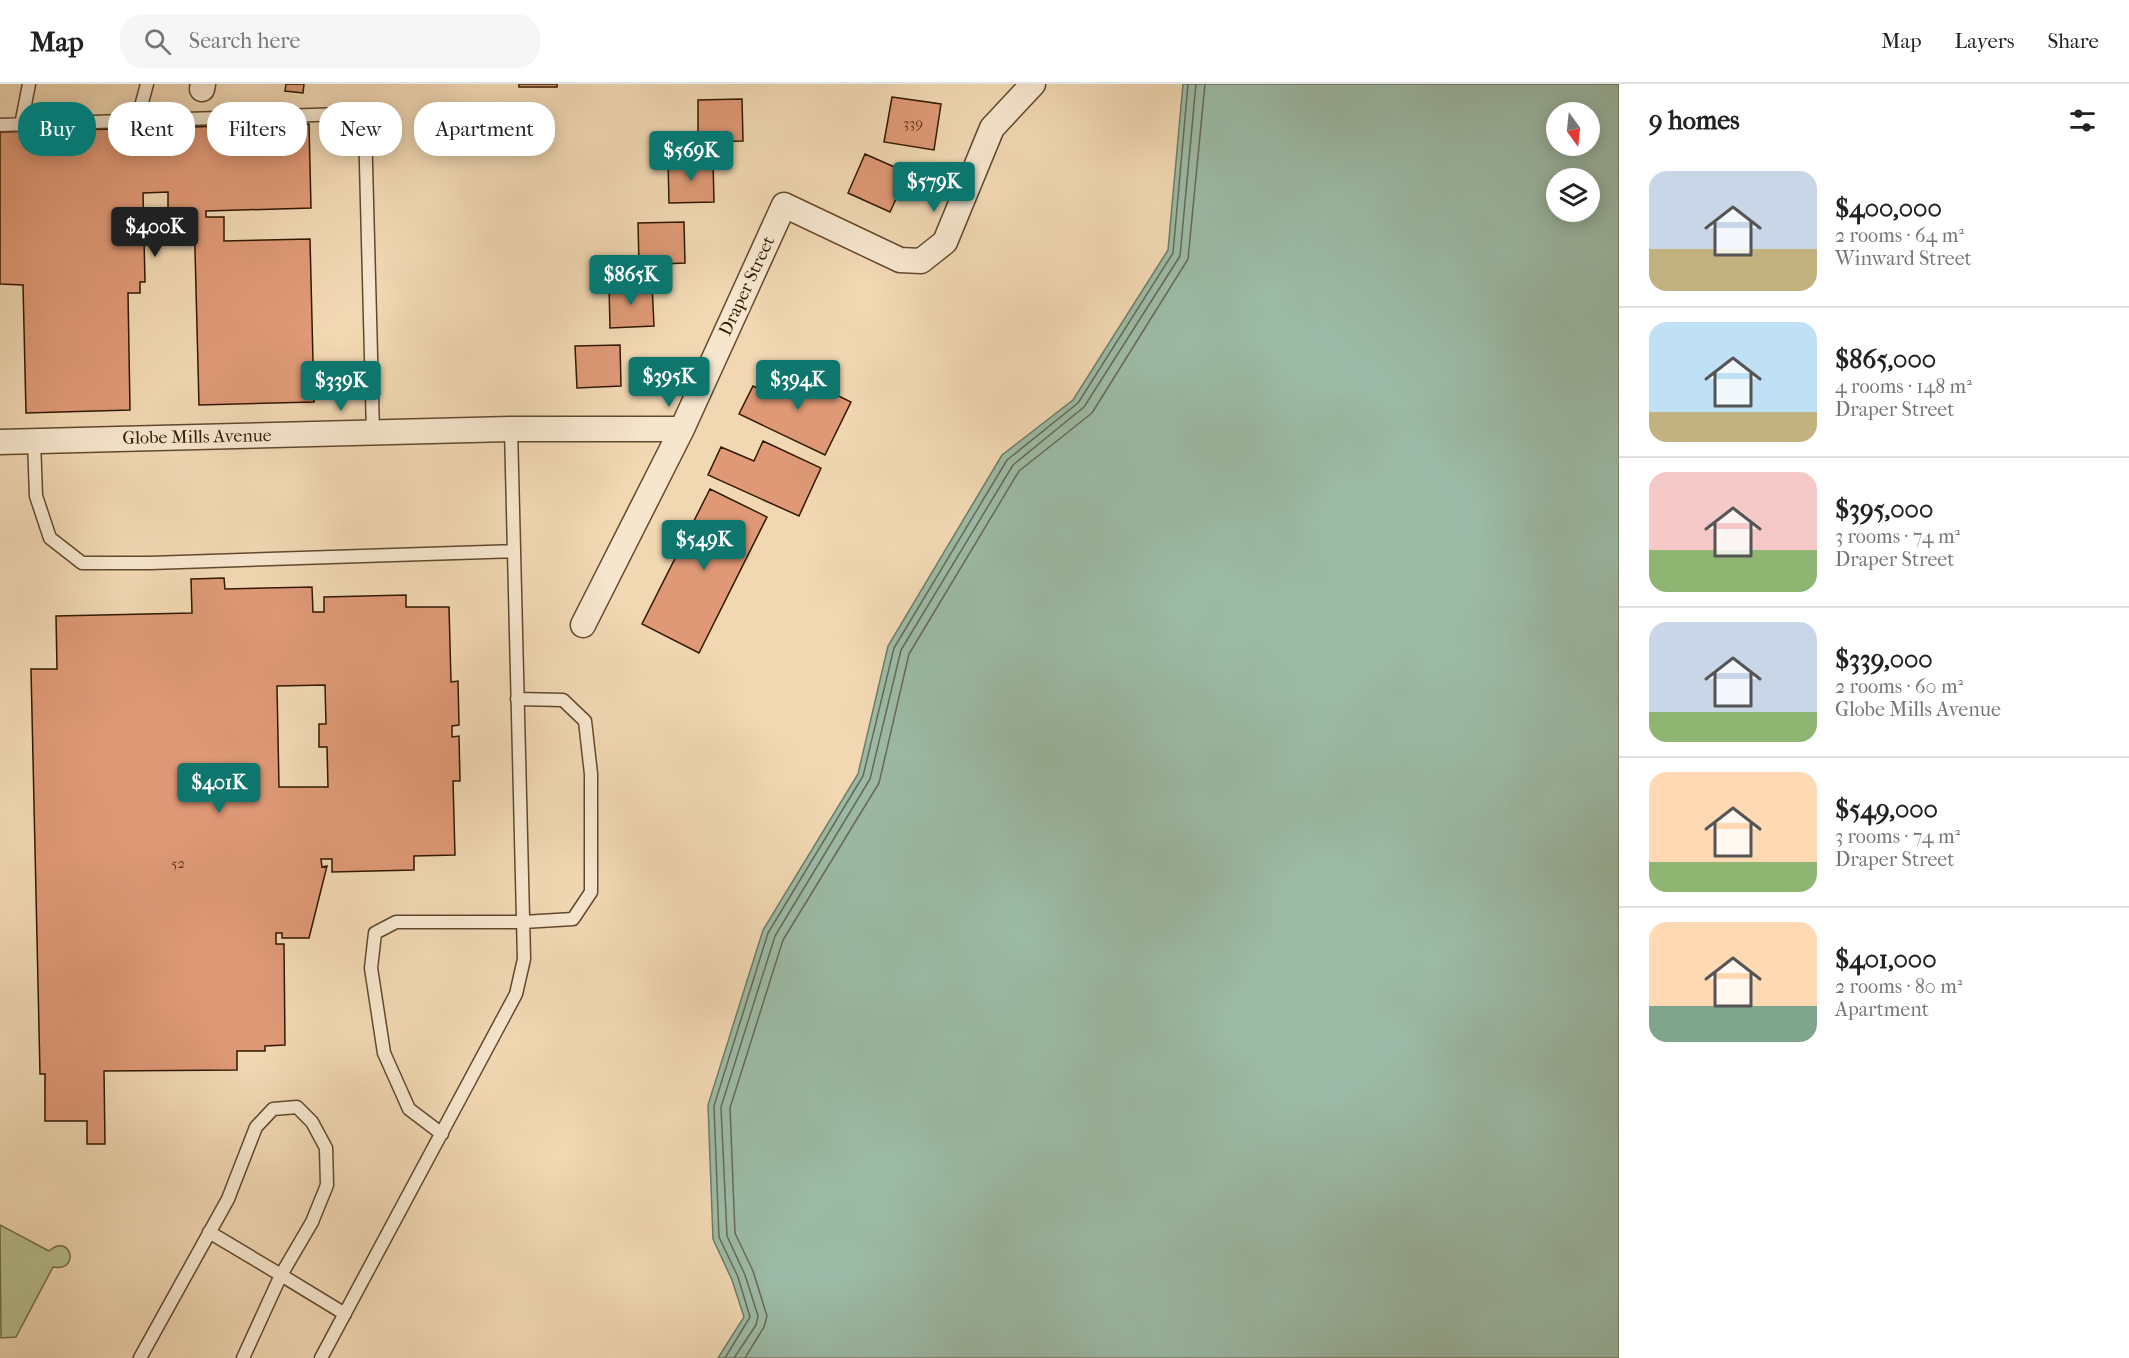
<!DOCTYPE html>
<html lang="en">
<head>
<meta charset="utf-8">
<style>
  body { margin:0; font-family:"IM FELL French Canon",serif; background:#f6f6f6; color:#222; height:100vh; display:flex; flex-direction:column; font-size:22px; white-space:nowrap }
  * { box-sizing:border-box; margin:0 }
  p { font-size:20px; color:#767676 }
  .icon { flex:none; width:33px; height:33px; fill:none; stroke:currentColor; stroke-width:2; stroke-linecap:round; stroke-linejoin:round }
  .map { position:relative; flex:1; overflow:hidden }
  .drawer { display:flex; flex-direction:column; background:#fff; width:510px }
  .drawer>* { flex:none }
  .top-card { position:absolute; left:18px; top:18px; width:570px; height:54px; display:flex; gap:12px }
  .needle { width:39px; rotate:165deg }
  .controls { position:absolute; left:1546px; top:18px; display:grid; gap:12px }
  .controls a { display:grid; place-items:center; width:54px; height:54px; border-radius:50%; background:#fff; box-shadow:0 3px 15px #0003; font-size:30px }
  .price { position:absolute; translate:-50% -51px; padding:0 14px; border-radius:6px; background:#0f766e; color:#fff; font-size:20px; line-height:39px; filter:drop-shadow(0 2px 3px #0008) }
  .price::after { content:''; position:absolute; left:50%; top:36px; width:18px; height:14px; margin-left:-9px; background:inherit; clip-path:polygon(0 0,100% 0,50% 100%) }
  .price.current { background:#222; color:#fff }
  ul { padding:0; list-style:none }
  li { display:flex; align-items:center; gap:18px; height:150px; padding:0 30px }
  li+li { border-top:2px solid #e0e0e0 }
  li span { display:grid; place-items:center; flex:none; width:168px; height:120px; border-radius:18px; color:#555 }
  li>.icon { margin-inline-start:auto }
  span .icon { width:72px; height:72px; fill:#fffc; stroke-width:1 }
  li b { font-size:26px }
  h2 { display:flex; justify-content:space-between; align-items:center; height:72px; padding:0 30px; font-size:26px }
  .pill { padding:0 21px; border-radius:24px; background:#fff; box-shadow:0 3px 15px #0003; font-size:21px; line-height:54px }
  .pill.current { background:#0f766e; color:#fff }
  header { display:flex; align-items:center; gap:36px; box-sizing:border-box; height:84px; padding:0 30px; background:#fff; border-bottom:2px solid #e0e0e0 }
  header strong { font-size:28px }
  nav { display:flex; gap:33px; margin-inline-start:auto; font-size:21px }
  .search { width:420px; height:54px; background:#f6f6f6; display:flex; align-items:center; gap:15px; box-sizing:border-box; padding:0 21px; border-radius:24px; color:#767676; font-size:22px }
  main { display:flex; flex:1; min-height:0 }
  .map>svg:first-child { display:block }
  .green { fill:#b7bf8f; stroke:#746c48; stroke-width:1.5 }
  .water { fill:#9cbba7; stroke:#717a64; stroke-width:1.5; fill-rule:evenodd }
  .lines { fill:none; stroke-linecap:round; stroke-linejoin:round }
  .shore { stroke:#666a54; stroke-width:1.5 }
  .building { fill:#df9976; stroke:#311900; stroke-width:1.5; fill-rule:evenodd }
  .service-casing { stroke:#61492d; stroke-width:15 }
  .minor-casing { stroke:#61492d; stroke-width:27 }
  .service { stroke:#f6e6ce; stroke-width:12 }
  .minor { stroke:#f6e6ce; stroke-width:24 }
  .labels { text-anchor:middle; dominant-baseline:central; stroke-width:6; stroke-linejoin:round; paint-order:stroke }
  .number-label { font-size:15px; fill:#5c391e }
  .street-label { font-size:18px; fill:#311900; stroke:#f6e6ce }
</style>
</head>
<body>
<header>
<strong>Map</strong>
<div class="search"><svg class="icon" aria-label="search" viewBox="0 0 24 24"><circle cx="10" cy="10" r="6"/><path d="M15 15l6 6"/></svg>Search here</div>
<nav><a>Map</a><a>Layers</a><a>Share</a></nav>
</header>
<main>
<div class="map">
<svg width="1619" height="1274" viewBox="0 0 1619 1274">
  <rect width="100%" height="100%" fill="#f1d8b3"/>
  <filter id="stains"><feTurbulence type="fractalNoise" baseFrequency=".00333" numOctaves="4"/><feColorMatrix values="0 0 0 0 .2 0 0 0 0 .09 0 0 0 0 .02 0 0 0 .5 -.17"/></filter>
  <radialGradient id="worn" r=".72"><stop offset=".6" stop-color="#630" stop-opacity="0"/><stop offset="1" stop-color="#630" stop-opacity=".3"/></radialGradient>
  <path class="green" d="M0 1141 49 1167C71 1148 81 1188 53 1183L16 1253 1 1254Z"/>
  <path class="water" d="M1183 0H1619V1274H718L744 1233 732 1196 713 1155 708 1021 763 846 858 690 888 562 1002 371 1073 316 1168 166ZM1557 28H1590V62H1557ZM1557 94H1590V128H1557Z"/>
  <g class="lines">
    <path class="shore" d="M725 1274 750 1233 738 1193 719 1153 714 1022 768 849 863 692 894 564 1007 376 1078 319 1173 169 1188 0
      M734 1274 756 1241 758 1232 745 1191 727 1152 721 1023 775 852 870 695 901 566 1013 381 1084 323 1180 172 1196 0
      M745 1274 764 1243 767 1232 753 1187 735 1149 730 1024 783 856 879 699 909 570 1019 387 1092 329 1188 175 1205 0"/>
  </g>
  <path class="building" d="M286 0H304L303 9 285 7Z
    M519 0H557V3H519Z
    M892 13 941 20 934 66 884 58Z
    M742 15 743 57 698 58V16Z
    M309 40 311 124 206 127V133H224V157L310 155 314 318 199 321 194 127H168V108L143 109 145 198H140V209H128L130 326 26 329 23 201 0 200V48Z
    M865 70 908 89 890 128 848 109Z
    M713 77 714 118 669 119 668 78Z
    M684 138 685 179 639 181 638 139Z
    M652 200 654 242 610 244 609 201Z
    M620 261 621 302 577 304 575 262Z
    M784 285 851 318 825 371 739 330 753 302 772 311Z
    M763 357 821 384 799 432 708 391 721 363 754 377Z
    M710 405 767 433 699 569 642 540Z
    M224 494 225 505 312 503 313 528H324V513L406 511V523H449L451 598 458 597 459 641 452 642V653L459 652 460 697H453L455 771 414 772V786L332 788V775H321L322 783 327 782 309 854H282V849H276V860H284L285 961 265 962V967H237V986L104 987 105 1060H87V1037H45V990H40L31 585H57L56 532 192 529 191 495ZM325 601 326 640H319V663H327L328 703H279L277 602Z"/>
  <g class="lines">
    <defs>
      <path id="service" d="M137 37 147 0
        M0 41 344 30 365 41 373 349
        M21 41 29 0
        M34 357 36 412 50 454 82 479H150L514 467
        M442 1050 409 1025 384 969 371 884 375 849 396 838H523L573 835 591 808V690L585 637 563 616 517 615
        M209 1148 281 1191 243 1274
        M140 1274 228 1115 256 1043 273 1025 297 1023 312 1038 326 1064 327 1101 312 1138 281 1191 345 1230
        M321 1274 516 910 524 875 511 345"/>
      <path id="minor" d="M202 5 203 0
        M0 358 511 345H682
        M583 541 682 345 784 121 900 176 921 177 945 158 992 44 1033 0"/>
    </defs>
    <use href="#service" class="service-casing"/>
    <use href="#minor" class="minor-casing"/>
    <use href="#service" class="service"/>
    <use href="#minor" class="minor"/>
  </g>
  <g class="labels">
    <g class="number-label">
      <text x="913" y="39">339</text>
      <text x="178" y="779">52</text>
    </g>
    <g class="street-label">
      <text transform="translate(747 202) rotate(-65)">Draper Street</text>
      <text transform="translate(197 353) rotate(-1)">Globe Mills Avenue</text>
    </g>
  </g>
  <rect width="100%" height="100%" filter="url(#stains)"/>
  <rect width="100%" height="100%" fill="url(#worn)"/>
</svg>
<div class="controls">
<a><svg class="needle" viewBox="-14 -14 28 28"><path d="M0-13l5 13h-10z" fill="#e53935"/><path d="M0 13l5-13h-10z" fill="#767676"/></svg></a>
<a><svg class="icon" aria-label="layers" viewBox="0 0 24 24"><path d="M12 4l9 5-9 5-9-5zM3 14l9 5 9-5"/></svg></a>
</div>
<b class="price" style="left:691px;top:98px">$569K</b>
<b class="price" style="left:934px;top:129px">$579K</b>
<b class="price current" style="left:155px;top:174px">$400K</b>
<b class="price" style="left:631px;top:222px">$865K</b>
<b class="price" style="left:669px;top:324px">$395K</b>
<b class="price" style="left:798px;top:327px">$394K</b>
<b class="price" style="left:341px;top:328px">$339K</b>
<b class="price" style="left:704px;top:487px">$549K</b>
<b class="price" style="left:219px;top:730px">$401K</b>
<div class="top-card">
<a class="pill current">Buy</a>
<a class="pill">Rent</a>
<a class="pill">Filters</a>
<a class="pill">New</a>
<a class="pill">Apartment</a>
</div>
</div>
<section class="drawer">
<h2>9 homes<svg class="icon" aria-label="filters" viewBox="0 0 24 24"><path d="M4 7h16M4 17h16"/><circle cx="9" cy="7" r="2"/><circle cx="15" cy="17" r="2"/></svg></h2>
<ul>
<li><span style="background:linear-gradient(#c9d6e8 65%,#c2b280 0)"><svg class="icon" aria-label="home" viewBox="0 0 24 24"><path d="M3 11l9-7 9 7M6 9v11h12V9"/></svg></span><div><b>$400,000</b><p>2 rooms · 64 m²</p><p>Winward Street</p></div></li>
<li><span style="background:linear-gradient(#bfe0f5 75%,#c2b280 0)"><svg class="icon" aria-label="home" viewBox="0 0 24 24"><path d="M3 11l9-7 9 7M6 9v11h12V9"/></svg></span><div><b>$865,000</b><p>4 rooms · 148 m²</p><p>Draper Street</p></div></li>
<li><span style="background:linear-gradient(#f6c9c9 65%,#8fb573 0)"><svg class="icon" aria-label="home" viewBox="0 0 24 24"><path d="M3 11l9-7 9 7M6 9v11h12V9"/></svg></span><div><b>$395,000</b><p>3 rooms · 74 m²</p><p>Draper Street</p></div></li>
<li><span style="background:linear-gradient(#c9d6e8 75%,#8fb573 0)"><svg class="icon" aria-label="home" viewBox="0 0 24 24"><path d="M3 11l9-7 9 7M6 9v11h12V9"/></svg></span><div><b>$339,000</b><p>2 rooms · 60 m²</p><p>Globe Mills Avenue</p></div></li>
<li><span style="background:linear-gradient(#ffd9b3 75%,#8fb573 0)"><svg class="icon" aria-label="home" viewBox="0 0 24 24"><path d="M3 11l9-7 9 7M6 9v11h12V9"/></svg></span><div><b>$549,000</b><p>3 rooms · 74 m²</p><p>Draper Street</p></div></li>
<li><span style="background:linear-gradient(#ffd9b3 70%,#7fa58c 0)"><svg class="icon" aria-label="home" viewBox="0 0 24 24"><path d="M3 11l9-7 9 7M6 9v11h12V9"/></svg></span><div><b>$401,000</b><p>2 rooms · 80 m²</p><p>Apartment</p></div></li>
</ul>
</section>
</main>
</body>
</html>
